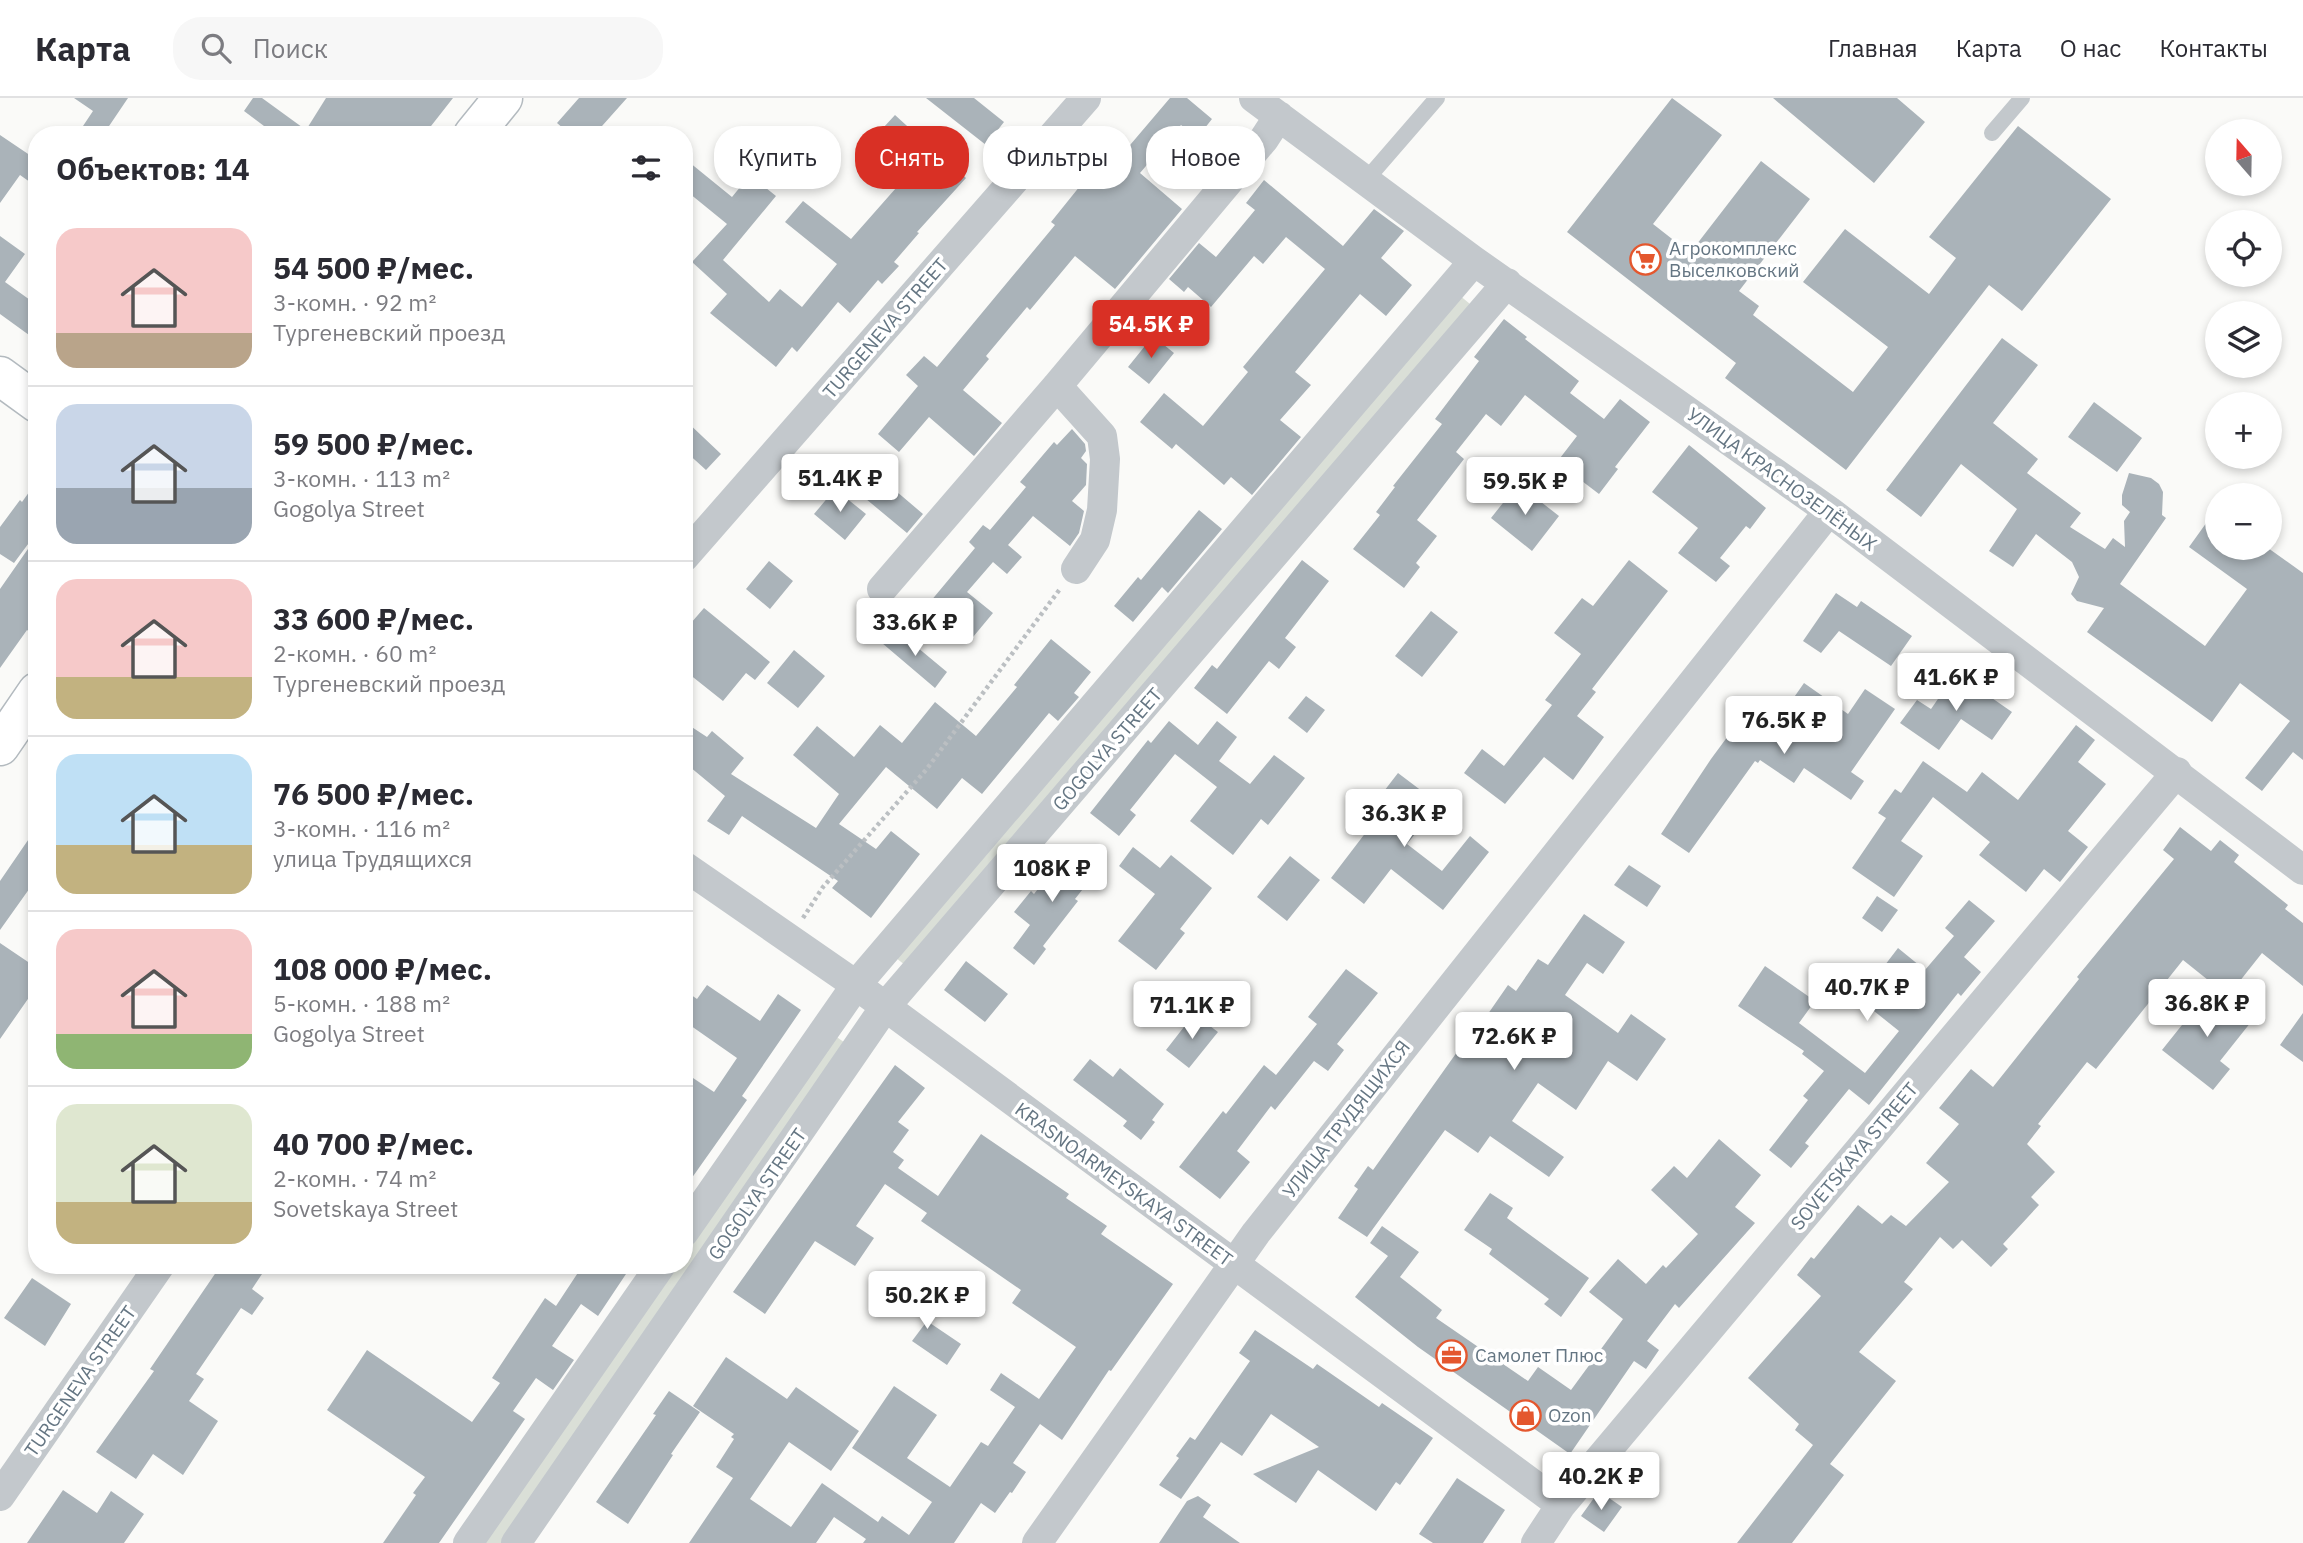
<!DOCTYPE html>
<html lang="ru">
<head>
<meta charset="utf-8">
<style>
  body { margin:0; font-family:"IBM Plex Sans",sans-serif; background:#f7f7f7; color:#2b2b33; height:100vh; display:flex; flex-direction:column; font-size:26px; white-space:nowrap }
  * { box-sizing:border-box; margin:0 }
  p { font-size:23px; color:#7c7c81 }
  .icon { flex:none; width:38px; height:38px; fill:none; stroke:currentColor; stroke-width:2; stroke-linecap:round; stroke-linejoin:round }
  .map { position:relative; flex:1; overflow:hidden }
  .details { position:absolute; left:28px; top:28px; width:665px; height:1148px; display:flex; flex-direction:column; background:#fff; border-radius:28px; box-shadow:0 4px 10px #0003 }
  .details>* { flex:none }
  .banner { position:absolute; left:714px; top:28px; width:665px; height:63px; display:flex; gap:14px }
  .needle { width:46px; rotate:340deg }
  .controls { position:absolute; left:2205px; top:21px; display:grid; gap:14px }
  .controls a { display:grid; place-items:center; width:77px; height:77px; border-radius:50%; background:#fff; box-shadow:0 4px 10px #0003; font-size:35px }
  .price { position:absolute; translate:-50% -60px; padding:0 16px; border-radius:7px; background:#fff; color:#222; font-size:23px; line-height:46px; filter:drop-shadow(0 2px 4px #0008) }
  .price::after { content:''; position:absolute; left:50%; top:42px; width:21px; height:16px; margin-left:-10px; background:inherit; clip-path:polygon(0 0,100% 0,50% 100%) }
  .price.selected { background:#d93025; color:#fff }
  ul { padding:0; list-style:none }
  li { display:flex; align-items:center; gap:21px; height:175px; padding:0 28px }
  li+li { border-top:2px solid #e1e1e2 }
  li span { display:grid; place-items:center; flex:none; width:196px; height:140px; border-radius:21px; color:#555 }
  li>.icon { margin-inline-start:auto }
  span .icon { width:84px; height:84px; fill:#fffc; stroke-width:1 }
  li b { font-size:30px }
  h2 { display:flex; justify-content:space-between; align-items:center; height:84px; padding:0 28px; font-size:30px }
  .chip { padding:0 24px; border-radius:28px; background:#fff; box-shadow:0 4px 10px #0003; font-size:24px; line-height:63px }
  .chip.selected { background:#d93025; color:#fff }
  header { display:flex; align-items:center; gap:42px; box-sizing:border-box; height:98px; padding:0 35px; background:#fff; border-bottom:2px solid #e1e1e2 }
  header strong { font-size:33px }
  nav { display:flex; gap:38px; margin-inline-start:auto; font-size:24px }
  .search { width:490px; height:63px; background:#f7f7f7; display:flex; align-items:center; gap:18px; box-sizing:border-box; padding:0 24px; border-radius:28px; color:#7c7c81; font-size:26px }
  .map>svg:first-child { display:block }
  .green { fill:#dadfd7 }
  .building { fill:#aab3b9 }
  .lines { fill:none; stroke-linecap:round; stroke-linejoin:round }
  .secondary-casing { stroke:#b3babf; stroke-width:41 }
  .path { stroke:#bbbfc2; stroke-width:4.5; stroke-dasharray:3.5 3.5; stroke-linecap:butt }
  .lane { stroke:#c3c8cc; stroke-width:16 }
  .street { stroke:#c3c8cc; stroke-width:30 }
  .secondary { stroke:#fff; stroke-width:38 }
  .labels { text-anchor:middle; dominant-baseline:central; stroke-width:7; stroke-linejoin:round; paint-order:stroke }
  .poi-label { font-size:19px; fill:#657683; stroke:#fff; text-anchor:start }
  .street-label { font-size:19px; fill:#657683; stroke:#fff }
</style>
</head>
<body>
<header>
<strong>Карта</strong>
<div class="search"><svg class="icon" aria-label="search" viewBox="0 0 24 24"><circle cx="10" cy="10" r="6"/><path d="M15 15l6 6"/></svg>Поиск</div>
<nav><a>Главная</a><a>Карта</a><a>О нас</a><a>Контакты</a></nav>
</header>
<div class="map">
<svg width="2303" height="1445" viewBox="0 0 2303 1445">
  <rect width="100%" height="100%" fill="#fafaf8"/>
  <path class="green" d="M1458 196 1476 211 910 871 891 856Z
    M834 937 852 950 508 1445H479L673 1167H684V1151Z"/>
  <path class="building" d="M74 0H128L103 37H77L93 13Z
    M253 0H262L306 32 326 0H453L424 37H276L244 13Z
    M579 0H627L594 37H571L557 25Z
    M926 0H974L1004 24 986 47Z
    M1170 0H1187L1212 21 1197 40 1181 27 1140 75 1182 111 1115 191 1075 158 1030 212 1027 209 986 258 989 261 963 292 1002 325 974 358 929 319 899 354 878 336 918 288 906 277 924 258 937 269 1055 127 1051 124 1109 52 1119 60Z
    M1672 0 1722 37 1653 126 1690 155 1761 63 1810 101 1739 193 1759 208 1753 217 1853 294 1888 249 1803 184 1845 131 1929 196 1956 160 1929 139 2018 28 2111 101 2022 213 1989 187 1846 372 1725 280 1736 265 1567 134Z
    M1773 0H1897L1925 24 1874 85Z
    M895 17 917 37 907 50 936 76 947 63 966 80 917 134 919 135 894 164 899 168 882 186 878 182 850 215 838 204 797 254 792 249 776 269 710 215 727 196 692 164 727 126 684 91V60L732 99 750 77 776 98 723 162 769 204 780 191 802 209 837 166 785 124 803 103 851 141 896 90 859 56Z
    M0 37 37 62V89L20 77 0 105Z
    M1264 82 1343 148 1374 111 1404 133 1381 160 1412 187 1386 218 1360 196 1295 274 1311 287 1280 322 1301 339 1252 397 1231 379 1224 387 1176 346 1172 351 1140 324 1164 295 1203 328 1248 274 1243 269 1325 171 1286 139 1263 166 1254 158 1211 209 1188 189 1184 194 1169 181 1199 145 1216 159 1255 112 1246 105Z
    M0 138 25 156 5 184 37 207V227L29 237 0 216Z
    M1504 221 1527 239 1525 241 1579 283 1570 295 1604 321 1620 301 1650 324 1615 369 1618 371 1599 396 1557 364 1577 338 1525 297 1501 328 1486 316 1456 354 1464 361 1417 422 1437 438 1416 465 1420 469 1404 490 1353 451 1380 417 1376 414 1395 389 1393 388 1442 326 1435 321 1479 263 1474 259Z
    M1153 238 1174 255 1149 286 1128 269Z
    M2002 240 2038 267 1993 325 2038 361 2027 375 2081 415 2070 429 2105 451 2113 440 2125 449 2124 423 2130 414 2122 407V397L2129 375 2151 380 2159 386 2163 394 2162 417 2166 420 2120 486 2205 548 2247 491 2189 449 2217 410V450H2268L2303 475V662L2293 654 2262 693 2245 680 2290 623 2240 585 2212 624 2087 534 2104 510 2077 503 2071 496 2079 479 2072 464 2036 436 2013 469 1989 453 2017 411 1961 366 1921 419 1886 392Z
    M2094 304 2142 340 2117 374 2068 339Z
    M684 321 721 356 706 372 684 352Z
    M1072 331 1085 346 1086 353 1081 360 1087 366 1086 387 1072 403 1084 413 1079 435 1070 448 1033 418 1008 447 1022 459 1007 476 993 464 967 494 993 515 973 539 930 504 975 450 969 444 983 427 990 432 1026 389 1020 384 1054 344 1057 347Z
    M1689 347 1766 410 1750 431 1746 428 1720 460 1730 468 1716 484 1678 455 1698 430 1652 394Z
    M876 376 923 416 907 435 860 396Z
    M37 383V434L14 465 0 456V429L20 402 22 404Z
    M1518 386 1559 418 1532 453 1491 420Z
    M835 391 866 416 845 442 814 416Z
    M1199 412 1222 431 1168 495 1162 489 1133 524 1114 508 1138 479 1141 482Z
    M37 438V539L27 532 0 570V491Z
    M1302 462 1329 483 1285 540 1296 549 1279 571 1269 563 1227 616 1194 590 1212 567 1217 571Z
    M1629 462 1668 493 1592 591 1596 594 1577 618 1604 639 1573 682 1544 659 1505 706 1464 675 1482 651 1504 668 1552 607 1545 602 1581 556 1554 535 1582 500 1593 508Z
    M769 463 793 483 770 511 746 491Z
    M1836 495 1857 509 1861 503 1912 538 1891 568 1839 533 1821 555 1803 543Z
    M704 510 770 564 755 582 746 575 723 603 684 572V533Z
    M1431 513 1458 534 1422 579 1395 558Z
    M894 530 947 574 935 590 882 545Z
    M1051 541 1091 574 1074 595 1079 599 1058 623 1049 615 982 696 962 680 937 711 886 669 839 726 876 751 891 733 920 756 871 820 832 790 838 783 742 718 729 737 707 723 725 698 684 664V624L707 639 712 633 744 660 731 676 816 730 839 696 793 657 817 628 854 659 880 627 902 645 935 604 976 638 1017 589 1014 587Z
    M794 552 825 578 798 610 767 585Z
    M1956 575 2012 614 1992 642 1961 621 1939 652 1900 625 1917 602 1931 611Z
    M1804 585 1848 616 1865 591 1895 611 1851 674 1864 683 1851 702 1804 670 1794 685 1760 662 1758 665 1755 663 1689 755 1661 736 1711 661 1739 623 1765 641Z
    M1306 598 1325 612 1307 635 1288 620Z
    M1169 623 1198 647 1217 623 1237 639 1219 663 1250 686 1274 657 1305 680 1268 727 1261 721 1233 757 1190 723 1217 689 1175 656 1130 712 1136 717 1119 738 1090 715 1148 642 1151 645Z
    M2076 627 2095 642 2078 664 2106 686 2068 733 2088 749 2060 784 2044 771 2026 794 1979 757 1990 744 1933 699 1901 743 1923 758 1894 799 1852 770 1886 720 1878 715 1895 691 1901 695 1923 663 1967 694 1982 674 2018 702Z
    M1398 675 1439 706 1407 746 1442 773 1470 738 1489 754 1443 812 1391 771 1364 806 1331 780 1373 725 1364 719Z
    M37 729V780L0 832V783Z
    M2180 729 2211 753 2220 742 2239 757 2234 764 2288 807 2285 811 2303 825V888L2262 855 2228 898 2183 862 2096 971 2087 964 2038 1026 2041 1028 2027 1046 2055 1074 2031 1099 2039 1107 2003 1146 2008 1151 1991 1169 1962 1142 1953 1151 1940 1139 1904 1184 1913 1191 1859 1254 1896 1283 1830 1366 1844 1377 1792 1445H1737L1813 1347 1795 1332 1799 1326 1748 1280 1821 1198 1797 1177 1811 1159 1814 1161 1858 1107 1882 1126 1891 1117 1906 1128 1949 1084 1926 1065 1959 1026 1939 1010 1971 971 1993 989 2079 881 2077 879 2174 761 2163 752Z
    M1133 749 1160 770 1171 757 1212 790 1180 831 1185 835 1156 872 1118 843 1155 796 1119 768Z
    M1069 751 1097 773 1075 801 1078 803 1043 848 1046 851 1034 867 1013 850 1030 827 1014 814 1031 793 1034 796Z
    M1290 758 1320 782 1287 823 1257 799Z
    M1629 767 1661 788 1647 809 1614 787Z
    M1877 798 1898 812 1882 834 1862 820Z
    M1969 802 1995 823 1964 859 1981 874 1961 898 1958 895 1869 1007 1849 991 1805 1045 1809 1048 1791 1070 1769 1052 1808 1002 1803 998 1824 973 1802 956 1804 953 1738 908 1765 868 1815 903 1799 925 1865 975 1899 933 1859 901 1898 850 1925 872 1954 838 1945 830Z
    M1584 816 1625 844 1603 876 1587 865 1565 897 1618 935 1631 916 1666 941 1637 983 1608 963 1576 1012 1538 985 1512 1023 1564 1059 1549 1079 1490 1038 1478 1055 1445 1032 1367 1139 1338 1120 1358 1091 1354 1088 1368 1068 1373 1072 1462 947 1465 949 1508 887 1516 893 1538 861 1548 867Z
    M0 845 37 870V888L0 941Z
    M966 863 1008 896 985 924 944 892Z
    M1346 871 1378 895 1337 946 1344 952 1328 973 1314 963 1275 1012 1271 1008 1237 1053 1250 1064 1220 1101 1179 1069 1223 1013 1226 1016 1264 967 1276 977 1317 926 1308 919Z
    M707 887 760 923 778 896 801 912 742 998 747 1002 684 1091V974L714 994 737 960 684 923V892L697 901Z
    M2210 892 2251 924 2220 963 2230 971 2213 992 2162 952Z
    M2303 915V964L2280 947Z
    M1194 916 1218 934 1189 970 1166 952Z
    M1090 961 1113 979 1120 970 1164 1006 1152 1022 1155 1024 1141 1042 1123 1028 1127 1023 1073 982Z
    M895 967 925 990 898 1024 909 1032 893 1054 904 1062 898 1070 938 1098 981 1036 1069 1096 1066 1100 1107 1128 1101 1136 1173 1186 1111 1273 1109 1272 1062 1342 1040 1326 1013 1365 1026 1374 1012 1395 1010 1394 995 1415 981 1405 954 1445H863L866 1441 834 1419 816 1445H689L733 1380 716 1369 734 1341 731 1339 734 1336 693 1308 726 1259 787 1301 796 1289 859 1333 831 1373 789 1344 750 1401 791 1429 822 1385 878 1424 882 1418 909 1437 932 1404 852 1350 894 1288 937 1317 907 1360 950 1389 981 1344 988 1348 1015 1309 990 1292 1001 1275 1039 1301 1076 1249 1012 1205 1021 1192 921 1123 927 1115 885 1086 856 1128 874 1140 855 1168 815 1143 765 1216 733 1194Z
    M1719 1041 1761 1077 1735 1109 1755 1125 1679 1210 1675 1206 1647 1243 1659 1252 1646 1271 1634 1263 1570 1356 1418 1249 1355 1199 1388 1158 1370 1145 1382 1128 1419 1154 1400 1179 1442 1212 1436 1220 1528 1283 1538 1269 1571 1292 1623 1221 1589 1194 1618 1161 1646 1186 1663 1167 1666 1170 1698 1136 1651 1092 1674 1068 1687 1080Z
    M1490 1095 1513 1110 1507 1120 1589 1180 1561 1219 1544 1206 1549 1201 1489 1156 1492 1151 1464 1132Z
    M221 1167H268L252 1191 264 1200 252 1217 241 1210 196 1276 204 1281 189 1303 218 1323 183 1377 153 1356 136 1381 96 1354 154 1273 150 1271Z
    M583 1167H632L598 1218 581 1206 552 1248 574 1262 553 1292 536 1280 513 1313 525 1321 439 1445H383L416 1397 413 1395 425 1379 327 1312 367 1252 472 1324 500 1285 492 1280 545 1200 556 1208Z
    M32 1180 71 1206 45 1248 4 1220Z
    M927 1223 961 1246 947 1267 912 1243Z
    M1255 1232 1313 1271 1317 1266 1379 1309 1382 1305 1433 1340 1400 1387 1396 1384 1376 1413 1318 1372 1296 1405 1253 1376 1319 1349 1271 1316 1242 1358 1221 1344 1181 1401 1159 1387 1179 1360 1176 1358 1190 1339 1195 1342 1250 1263 1239 1255Z
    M669 1293 700 1314 671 1356 673 1357 628 1426 596 1404 656 1317 653 1316Z
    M1457 1380 1505 1412 1483 1445H1433L1419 1436Z
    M63 1392 97 1415 111 1393 144 1416 124 1445H27Z
    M1599 1393 1622 1409 1604 1434 1581 1418Z
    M1198 1398 1211 1407 1203 1419 1240 1445H1159L1187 1403Z"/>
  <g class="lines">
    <defs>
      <path id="secondary" d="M473 37 503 0
        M0 278 37 305
        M0 648 37 594"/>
    </defs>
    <use href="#secondary" class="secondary-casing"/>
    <path class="path" d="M803 820 823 789 926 672 1060 491"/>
    <path class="lane" d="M1992 35 2022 0
      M1366 82 1437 0"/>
    <path class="street" d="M1254 0 1474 163 1829 413 2303 772
      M1057 288 1102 338 1105 361 1102 412 1095 442 1076 471
      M684 459 1086 0
      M882 491 1057 288 1264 41 1279 18
      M684 768 856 887 1561 1407
      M684 1134 856 887 1474 163
      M0 1398 160 1167
      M468 1445 661 1167
      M516 1445 885 909 1507 185
      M1037 1445 1256 1135 1829 413
      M1536 1445 1561 1407 2177 674"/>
    <use href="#secondary" class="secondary"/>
  </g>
  <defs>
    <symbol id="supermarket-ring" viewBox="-11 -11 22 22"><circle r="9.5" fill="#fff" stroke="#e4572e" stroke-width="1.5"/><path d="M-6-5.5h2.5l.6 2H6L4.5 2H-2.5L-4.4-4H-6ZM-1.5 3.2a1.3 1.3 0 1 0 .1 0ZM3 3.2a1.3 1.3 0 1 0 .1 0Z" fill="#e4572e"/></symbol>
    <symbol id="office-ring" viewBox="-11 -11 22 22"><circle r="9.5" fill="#fff" stroke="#e4572e" stroke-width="1.5"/><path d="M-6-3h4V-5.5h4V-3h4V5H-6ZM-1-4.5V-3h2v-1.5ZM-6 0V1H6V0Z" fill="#e4572e"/></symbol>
    <symbol id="shop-ring" viewBox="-11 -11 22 22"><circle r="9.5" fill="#fff" stroke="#e4572e" stroke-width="1.5"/><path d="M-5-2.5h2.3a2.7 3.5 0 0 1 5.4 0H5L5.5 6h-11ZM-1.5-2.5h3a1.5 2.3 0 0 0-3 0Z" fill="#e4572e"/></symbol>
  </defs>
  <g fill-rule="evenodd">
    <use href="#supermarket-ring" x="1628" y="144" width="35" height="35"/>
    <use href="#office-ring" x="1434" y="1240" width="35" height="35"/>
    <use href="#shop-ring" x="1508" y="1300" width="35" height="35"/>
  </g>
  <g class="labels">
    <g class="poi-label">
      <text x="1669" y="150">Агрокомплекс<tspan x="1669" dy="22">Выселковский</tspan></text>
      <text x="1475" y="1257">Самолет Плюс</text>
      <text x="1548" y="1317">Ozon</text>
    </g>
    <g class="street-label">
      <text transform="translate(885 230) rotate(-49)">TURGENEVA STREET</text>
      <text transform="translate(1782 381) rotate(36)">УЛИЦА КРАСНОЗЕЛЁНЫХ</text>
      <text transform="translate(1107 651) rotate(-49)">GOGOLYA STREET</text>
      <text transform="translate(1346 1021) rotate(-52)">УЛИЦА ТРУДЯЩИХСЯ</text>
      <text transform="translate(1854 1058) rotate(-50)">SOVETSKAYA STREET</text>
      <text transform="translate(1124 1086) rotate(36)">KRASNOARMEYSKAYA STREET</text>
      <text transform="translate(757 1096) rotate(-55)">GOGOLYA STREET</text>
      <text transform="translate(80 1283) rotate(-55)">TURGENEVA STREET</text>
    </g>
  </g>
</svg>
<div class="controls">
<a><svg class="needle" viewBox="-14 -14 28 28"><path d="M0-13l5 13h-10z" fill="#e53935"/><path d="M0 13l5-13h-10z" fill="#7c7c81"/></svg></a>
<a><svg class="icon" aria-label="locate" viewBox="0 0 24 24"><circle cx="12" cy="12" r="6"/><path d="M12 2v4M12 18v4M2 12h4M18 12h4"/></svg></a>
<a><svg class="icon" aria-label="layers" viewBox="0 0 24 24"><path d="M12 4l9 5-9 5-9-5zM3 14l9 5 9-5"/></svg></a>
<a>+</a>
<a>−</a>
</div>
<b class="price selected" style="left:1151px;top:262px">54.5K ₽</b>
<b class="price" style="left:840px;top:416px">51.4K ₽</b>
<b class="price" style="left:1525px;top:419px">59.5K ₽</b>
<b class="price" style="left:915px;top:560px">33.6K ₽</b>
<b class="price" style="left:1956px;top:615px">41.6K ₽</b>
<b class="price" style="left:1784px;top:658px">76.5K ₽</b>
<b class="price" style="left:1404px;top:751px">36.3K ₽</b>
<b class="price" style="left:1052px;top:806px">108K ₽</b>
<b class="price" style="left:1867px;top:925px">40.7K ₽</b>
<b class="price" style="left:2207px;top:941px">36.8K ₽</b>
<b class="price" style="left:1192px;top:943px">71.1K ₽</b>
<b class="price" style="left:1514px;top:974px">72.6K ₽</b>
<b class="price" style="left:927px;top:1233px">50.2K ₽</b>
<b class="price" style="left:1601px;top:1414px">40.2K ₽</b>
<div class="banner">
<a class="chip">Купить</a>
<a class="chip selected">Снять</a>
<a class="chip">Фильтры</a>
<a class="chip">Новое</a>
</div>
<section class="details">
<h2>Объектов: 14<svg class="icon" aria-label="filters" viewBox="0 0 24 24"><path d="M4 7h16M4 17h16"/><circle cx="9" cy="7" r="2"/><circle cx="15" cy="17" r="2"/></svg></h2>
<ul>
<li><span style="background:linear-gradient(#f6c9c9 75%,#b9a48a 0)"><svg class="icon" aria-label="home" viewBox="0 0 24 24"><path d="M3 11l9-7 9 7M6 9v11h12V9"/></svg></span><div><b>54 500 ₽/мес.</b><p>3-комн. · 92 m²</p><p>Тургеневский проезд</p></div></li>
<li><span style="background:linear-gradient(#c9d6e8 60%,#9aa5b1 0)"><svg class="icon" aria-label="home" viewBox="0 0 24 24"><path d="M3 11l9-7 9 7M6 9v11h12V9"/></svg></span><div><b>59 500 ₽/мес.</b><p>3-комн. · 113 m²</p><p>Gogolya Street</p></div></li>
<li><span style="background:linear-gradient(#f6c9c9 70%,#c2b280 0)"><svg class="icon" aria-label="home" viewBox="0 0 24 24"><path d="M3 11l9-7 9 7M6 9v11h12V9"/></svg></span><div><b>33 600 ₽/мес.</b><p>2-комн. · 60 m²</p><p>Тургеневский проезд</p></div></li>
<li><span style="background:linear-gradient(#bfe0f5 65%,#c2b280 0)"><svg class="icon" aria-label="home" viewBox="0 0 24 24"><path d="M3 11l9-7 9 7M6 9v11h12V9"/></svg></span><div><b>76 500 ₽/мес.</b><p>3-комн. · 116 m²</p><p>улица Трудящихся</p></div></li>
<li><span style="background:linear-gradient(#f6c9c9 75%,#8fb573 0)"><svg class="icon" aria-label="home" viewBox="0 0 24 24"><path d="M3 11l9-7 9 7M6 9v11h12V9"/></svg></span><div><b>108 000 ₽/мес.</b><p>5-комн. · 188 m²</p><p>Gogolya Street</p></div></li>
<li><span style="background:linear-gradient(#dfe7d0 70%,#c2b280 0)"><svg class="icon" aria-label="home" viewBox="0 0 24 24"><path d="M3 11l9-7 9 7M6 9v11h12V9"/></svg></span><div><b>40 700 ₽/мес.</b><p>2-комн. · 74 m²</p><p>Sovetskaya Street</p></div></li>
</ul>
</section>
</div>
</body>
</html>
